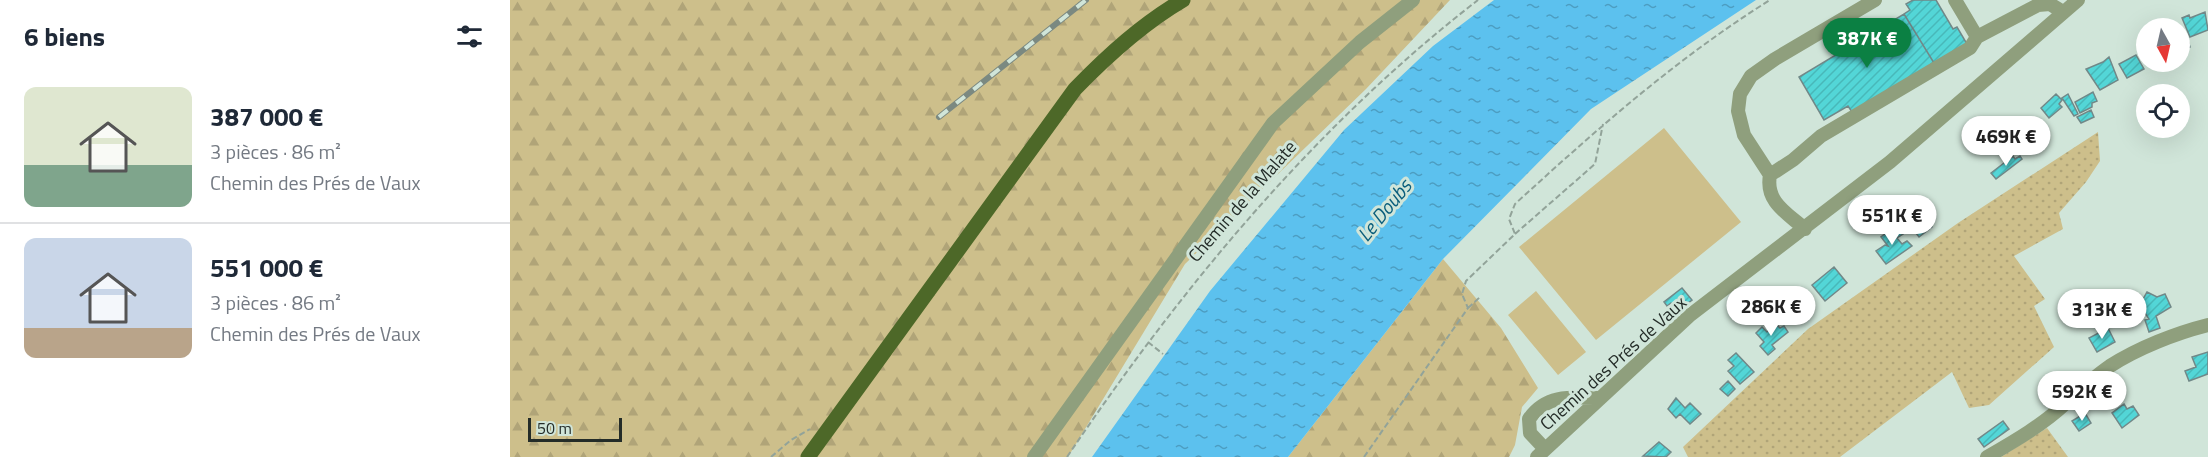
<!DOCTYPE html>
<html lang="fr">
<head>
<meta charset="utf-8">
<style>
  body { margin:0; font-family:"Titillium Web",sans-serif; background:#f2f2f3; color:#1f2937; height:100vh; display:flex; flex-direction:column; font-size:22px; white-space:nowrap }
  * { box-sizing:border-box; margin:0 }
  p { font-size:20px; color:#747a83 }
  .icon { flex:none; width:33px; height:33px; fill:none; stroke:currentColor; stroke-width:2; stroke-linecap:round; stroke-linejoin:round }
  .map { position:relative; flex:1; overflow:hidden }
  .side { display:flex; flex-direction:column; background:#fff; width:510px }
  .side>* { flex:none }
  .needle { width:39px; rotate:172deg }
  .buttons { position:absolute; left:1626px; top:18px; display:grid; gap:12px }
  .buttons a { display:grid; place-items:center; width:54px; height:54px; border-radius:50%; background:#fff; box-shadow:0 6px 24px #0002; font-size:30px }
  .scale { position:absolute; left:18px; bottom:15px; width:94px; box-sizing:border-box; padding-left:6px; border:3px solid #242c28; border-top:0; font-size:16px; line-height:21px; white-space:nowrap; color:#242c28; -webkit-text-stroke:4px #d0e5d9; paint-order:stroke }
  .price { position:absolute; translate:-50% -51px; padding:0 14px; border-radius:21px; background:#fff; color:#222; font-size:20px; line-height:39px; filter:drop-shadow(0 2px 3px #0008) }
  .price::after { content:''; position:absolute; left:50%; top:36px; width:18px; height:14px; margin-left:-9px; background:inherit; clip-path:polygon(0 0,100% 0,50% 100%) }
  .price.on { background:#0b8043; color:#fff }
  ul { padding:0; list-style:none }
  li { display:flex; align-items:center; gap:18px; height:150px; padding:0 24px }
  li+li { border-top:2px solid #e0e1e3 }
  li span { display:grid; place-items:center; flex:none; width:168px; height:120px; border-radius:12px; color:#555 }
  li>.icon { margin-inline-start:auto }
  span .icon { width:72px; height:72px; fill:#fffc; stroke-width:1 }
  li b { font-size:26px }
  h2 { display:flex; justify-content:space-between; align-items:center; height:72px; padding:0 24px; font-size:26px }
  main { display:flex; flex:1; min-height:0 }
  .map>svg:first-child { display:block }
  .grass { fill:url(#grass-dots) }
  .forest { fill:url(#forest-firs) }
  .park { fill:#cdbf8b }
  .water { fill:url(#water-ripples) }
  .building { fill:url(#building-hatch); stroke:#718888; stroke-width:1.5 }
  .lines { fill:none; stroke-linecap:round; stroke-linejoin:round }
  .path { stroke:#92a399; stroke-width:2; stroke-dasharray:6 3; stroke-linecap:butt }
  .minor { stroke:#8f9f7d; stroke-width:14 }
  .major { stroke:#4d6828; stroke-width:15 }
  .rail-casing { stroke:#7b8981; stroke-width:6 }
  .rail { stroke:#d0e5d9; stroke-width:4; stroke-dasharray:11; stroke-linecap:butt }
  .labels { text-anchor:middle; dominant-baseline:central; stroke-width:6; stroke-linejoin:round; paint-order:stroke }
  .street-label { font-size:18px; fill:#242c28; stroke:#d0e5d9 }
  .water-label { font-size:20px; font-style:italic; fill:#0a5e7c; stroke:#d0e5d9 }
</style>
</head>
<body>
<main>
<section class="side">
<h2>6 biens<svg class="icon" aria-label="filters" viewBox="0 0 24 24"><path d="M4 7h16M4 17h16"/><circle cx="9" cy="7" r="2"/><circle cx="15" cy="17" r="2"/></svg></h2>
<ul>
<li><span style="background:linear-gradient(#dfe7d0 65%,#7fa58c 0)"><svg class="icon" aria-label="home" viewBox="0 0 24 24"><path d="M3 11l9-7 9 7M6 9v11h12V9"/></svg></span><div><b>387 000 €</b><p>3 pièces · 86 m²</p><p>Chemin des Prés de Vaux</p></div></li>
<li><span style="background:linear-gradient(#c9d6e8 75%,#b9a48a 0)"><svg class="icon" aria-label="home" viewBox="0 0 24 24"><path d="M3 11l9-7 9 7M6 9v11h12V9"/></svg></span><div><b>551 000 €</b><p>3 pièces · 86 m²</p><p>Chemin des Prés de Vaux</p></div></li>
</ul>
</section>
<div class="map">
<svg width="1698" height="457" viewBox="0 0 1698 457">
  <defs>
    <pattern id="grass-dots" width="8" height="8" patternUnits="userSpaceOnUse" patternTransform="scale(1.5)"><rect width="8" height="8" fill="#cdbf8b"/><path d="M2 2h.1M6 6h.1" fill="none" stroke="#b0a478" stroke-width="1.8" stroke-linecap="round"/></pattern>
    <pattern id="forest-firs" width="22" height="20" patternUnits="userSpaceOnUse" patternTransform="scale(1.5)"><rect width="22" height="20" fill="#cdbf8b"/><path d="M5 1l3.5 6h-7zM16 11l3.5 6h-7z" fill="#b0a478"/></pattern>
    <pattern id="water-ripples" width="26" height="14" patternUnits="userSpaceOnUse" patternTransform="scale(1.5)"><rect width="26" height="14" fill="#5cc1ee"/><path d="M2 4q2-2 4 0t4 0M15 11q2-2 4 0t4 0" fill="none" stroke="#4c9dc1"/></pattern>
    <pattern id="building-hatch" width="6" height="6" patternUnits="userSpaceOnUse" patternTransform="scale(1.5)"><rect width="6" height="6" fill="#53d6d7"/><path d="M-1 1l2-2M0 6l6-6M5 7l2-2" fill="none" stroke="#48b8b9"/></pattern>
  </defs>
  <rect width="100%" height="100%" fill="#d0e5d9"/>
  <path class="grass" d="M1588 132 1590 161 1576 182 1549 213 1553 229 1504 256 1535 299 1524 306 1544 347 1479 405 1459 408 1442 372 1330 457H1178L1173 447 1298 329 1448 223Z
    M1537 428 1558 457H1491Z"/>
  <path class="forest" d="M0 0H940L856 89 675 264 558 457H0Z
    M933 259 991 328 1028 388 1012 407 1005 445 999 457H778Z"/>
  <path class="park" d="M1154 128 1231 222 1086 340 1009 247Z
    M1026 291 1076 352 1048 375 998 315Z"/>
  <path class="water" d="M984 0H1246L1081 109 933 259 778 457H582L700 291 834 130 923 46Z"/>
  <path class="building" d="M1403 0H1426L1443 29 1447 27 1457 44 1424 63 1394 14 1400 10 1396 4Z
    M1695 12 1698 30 1680 37 1672 18 1679 15 1680 18Z
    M1394 14 1424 63 1342 112 1338 106 1314 120 1289 77Z
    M1677 37 1680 47 1670 50V39Z
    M1626 55 1634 69 1617 78 1609 64Z
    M1599 57 1608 80 1590 90 1576 69 1593 62Z
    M1583 92 1587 101 1582 103V107L1570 113 1565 102Z
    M1546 94 1552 100 1549 104 1552 107 1539 118 1531 108Z
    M1558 94 1568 114 1564 116 1552 98Z
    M1581 110 1584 117 1571 123 1567 117Z
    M1503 156 1505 159 1510 156 1512 159 1486 179 1481 173Z
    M1411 214 1422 227 1409 237 1399 224Z
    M1389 229 1393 234 1387 238 1392 244 1397 241 1402 246 1376 264 1366 251 1375 245 1378 246 1371 237 1380 230 1382 234Z
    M1324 267 1337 283 1315 301 1302 285Z
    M1172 288 1182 300 1170 309 1172 311 1169 313 1161 303 1157 306 1154 302Z
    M1637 292 1647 297 1655 294 1661 307 1646 316 1650 328 1639 332 1635 320 1639 319 1633 310 1632 301Z
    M1265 323 1270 328 1274 326 1278 332 1262 345 1265 349 1258 355 1250 346 1254 342 1246 333 1252 327 1257 332Z
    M1598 328 1605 342 1587 352 1579 338Z
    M1698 352V374L1679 381 1675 371 1686 367 1682 357Z
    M1226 353 1244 372 1230 384 1218 371 1224 366 1218 360Z
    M1218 381 1225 389 1218 396 1210 389Z
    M1166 398 1175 408 1180 403 1191 414 1180 424 1170 414 1166 418 1158 409Z
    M1614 404 1617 409 1623 406 1629 415 1612 428 1602 413Z
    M1575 413 1581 423 1569 431 1562 421Z
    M1493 421 1499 429 1474 447 1468 439Z
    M1149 442 1161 452 1156 457 1133 456Z"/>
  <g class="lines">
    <path class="path" d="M1005 234 1085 164 1093 124
      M958 308 970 297
      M638 342 653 354
      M261 457 281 440 300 429
      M557 457C672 287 805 126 968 0
      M854 457 958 308 952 294 956 281 1005 234 999 219 1005 204C1086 130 1167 58 1260 0"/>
    <path class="minor" d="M1445 0 1467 37 1528 5 1540 4 1553 12
      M1260 175 1234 135 1228 111 1230 94 1241 76 1265 59 1365 0
      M1295 229C1277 213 1255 202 1260 175L1283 160 1311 136 1460 48 1467 37
      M1035 449 1020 433 1019 419C1036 394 1062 397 1090 398
      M524 457 763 123 850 42 903 0
      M1027 457 1179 316 1380 162 1568 0
      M1477 457C1505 441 1534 424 1557 402 1571 389 1584 377 1600 366 1628 348 1666 333 1698 325"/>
    <path class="major" d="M298 457 565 89C598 55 632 24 673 0"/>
    <defs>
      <path id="rail" d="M429 117 576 0"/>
    </defs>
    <use href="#rail" class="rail-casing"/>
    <use href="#rail" class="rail"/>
  </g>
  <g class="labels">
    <g class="street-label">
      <text transform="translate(732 201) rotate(-49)">Chemin de la Malate</text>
      <text transform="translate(1103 363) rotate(-42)">Chemin des Prés de Vaux</text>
    </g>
    <g class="water-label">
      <text transform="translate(874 210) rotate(-51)">Le Doubs</text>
    </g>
  </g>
</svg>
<div class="buttons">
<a><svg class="needle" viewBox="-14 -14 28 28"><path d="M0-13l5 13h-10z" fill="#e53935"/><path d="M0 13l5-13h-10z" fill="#747a83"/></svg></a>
<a><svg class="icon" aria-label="locate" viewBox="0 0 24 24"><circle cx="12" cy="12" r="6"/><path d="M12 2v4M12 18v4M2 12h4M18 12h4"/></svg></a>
</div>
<div class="scale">50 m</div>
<b class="price on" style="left:1357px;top:69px">387K €</b>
<b class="price" style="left:1496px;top:167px">469K €</b>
<b class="price" style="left:1382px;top:246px">551K €</b>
<b class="price" style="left:1261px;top:337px">286K €</b>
<b class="price" style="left:1592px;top:340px">313K €</b>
<b class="price" style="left:1572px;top:422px">592K €</b>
</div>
</main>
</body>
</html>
